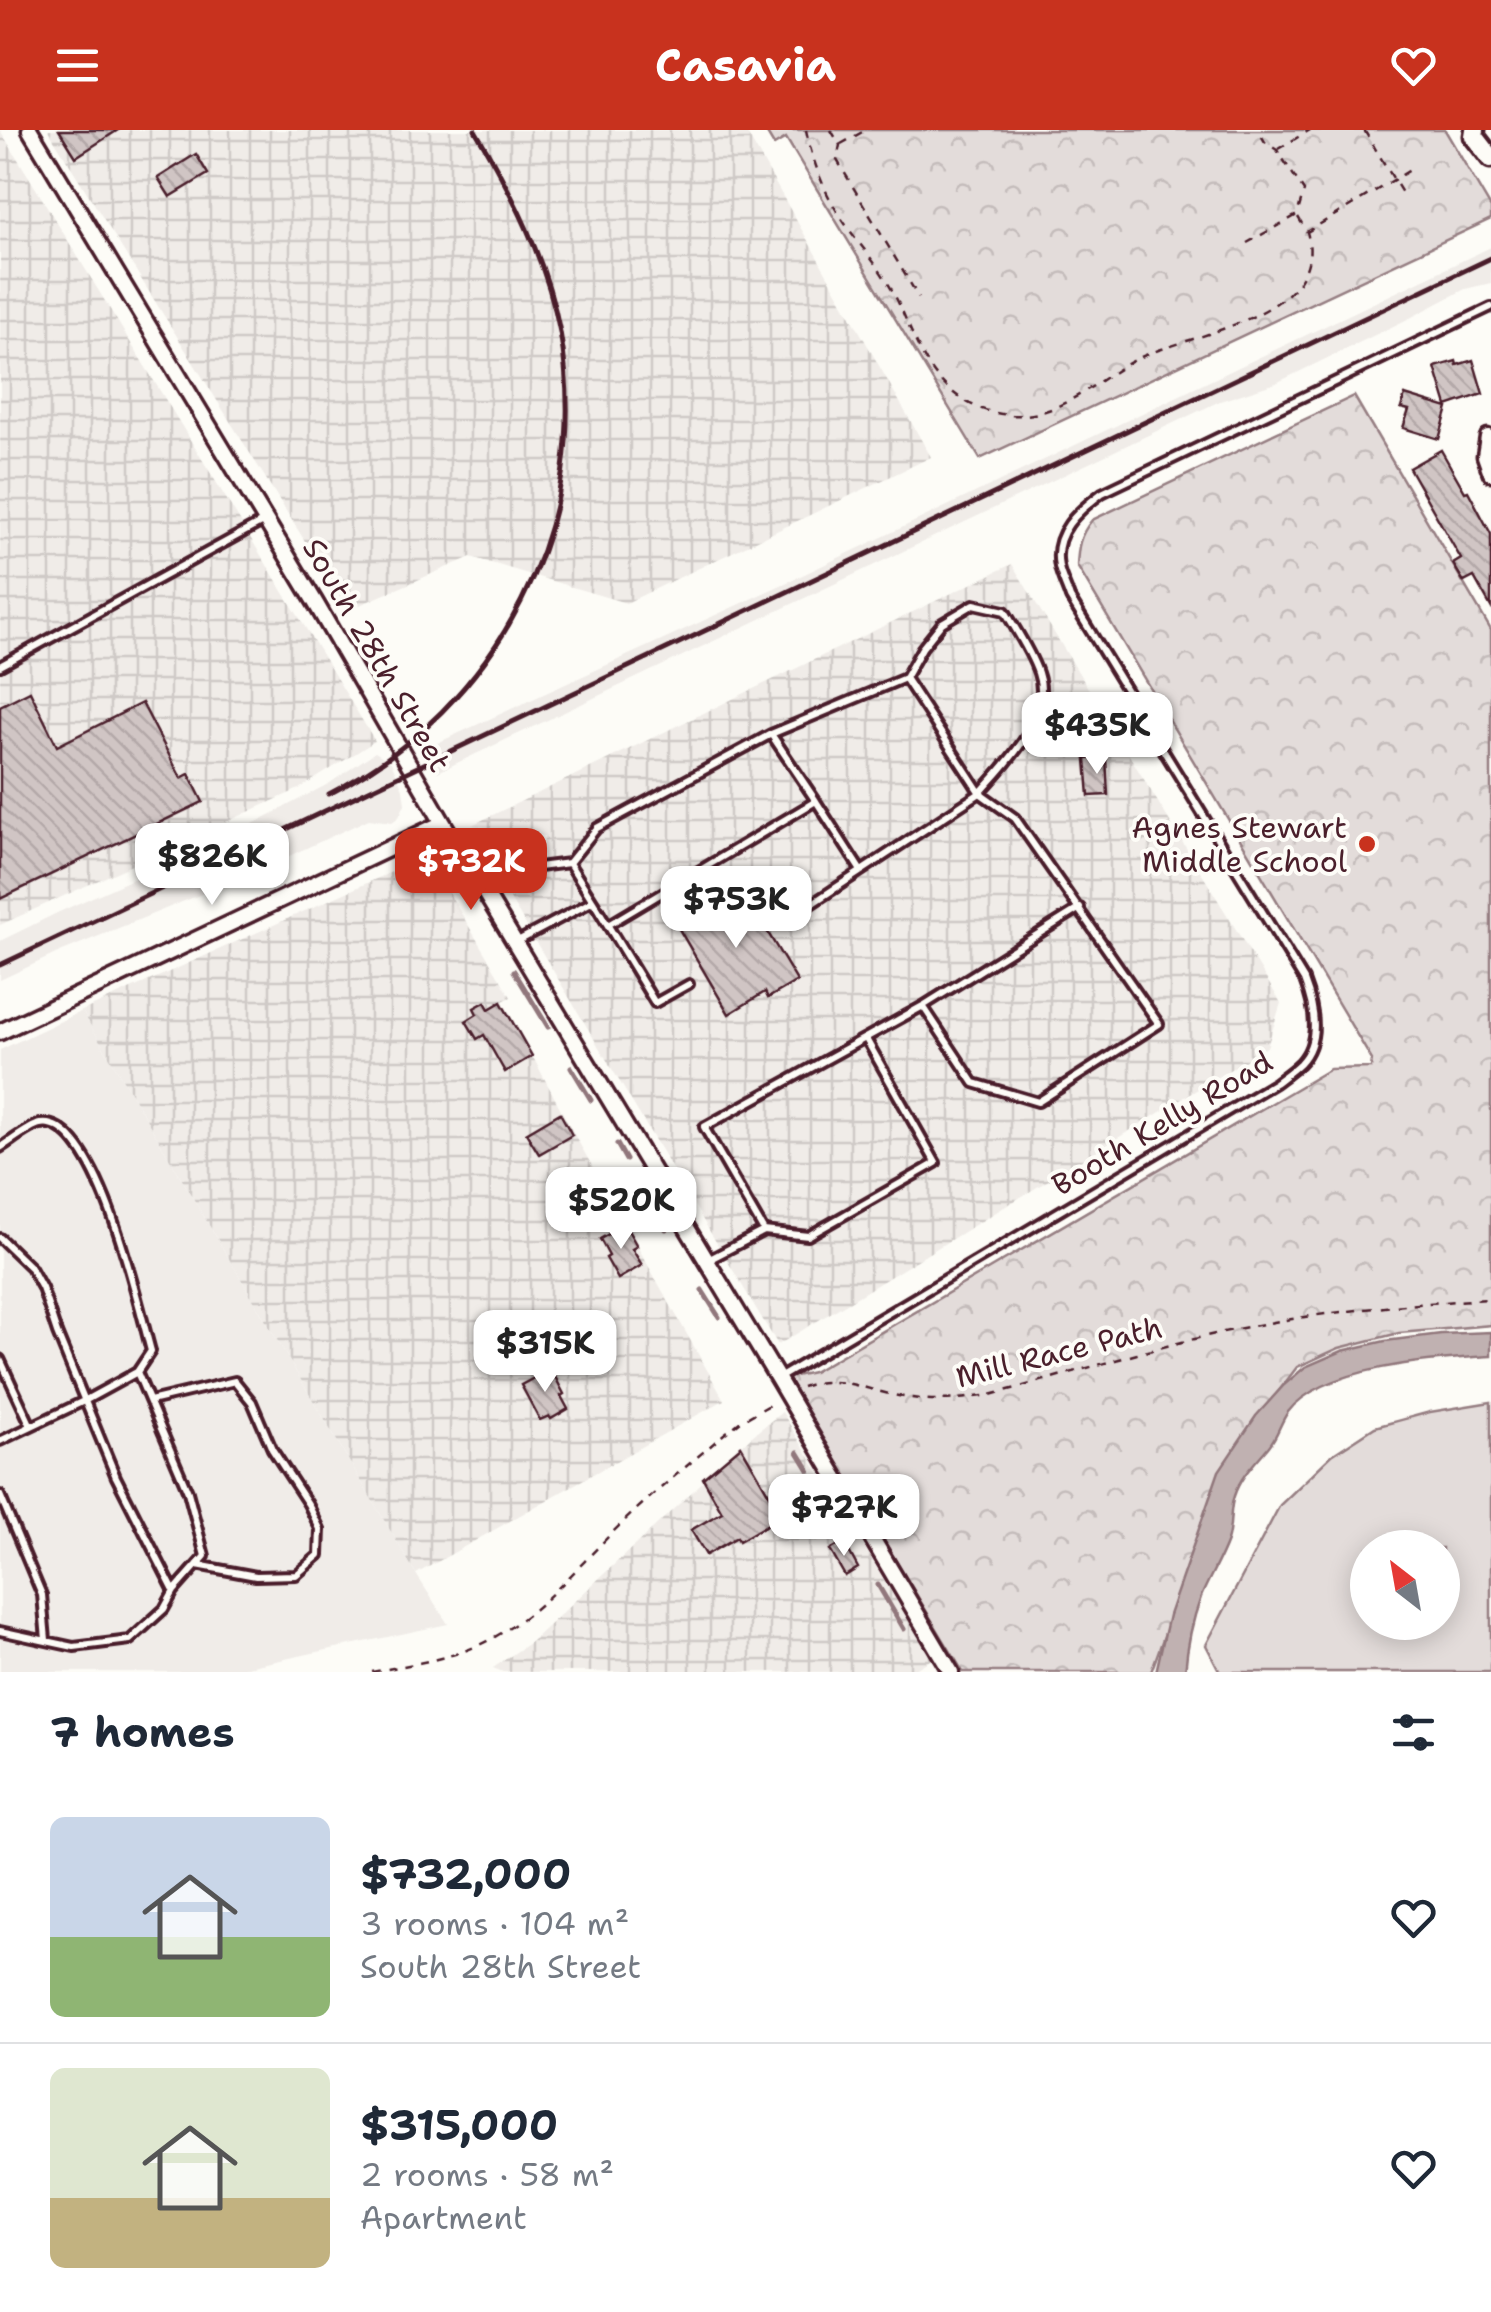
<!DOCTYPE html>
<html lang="en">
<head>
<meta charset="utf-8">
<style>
  body { margin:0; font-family:"Shantell Sans",sans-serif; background:#f6f6f7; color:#1f2937; height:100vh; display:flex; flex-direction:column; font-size:38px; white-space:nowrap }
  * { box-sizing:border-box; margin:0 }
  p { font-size:32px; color:#747a83 }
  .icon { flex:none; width:55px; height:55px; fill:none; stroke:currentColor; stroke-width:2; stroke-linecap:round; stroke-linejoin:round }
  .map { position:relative; height:1542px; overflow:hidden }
  .drawer { display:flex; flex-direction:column; background:#fff; flex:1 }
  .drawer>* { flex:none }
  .needle { width:65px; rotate:329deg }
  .tools { position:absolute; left:1350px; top:1400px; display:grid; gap:20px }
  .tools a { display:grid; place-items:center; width:110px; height:110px; border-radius:50%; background:#fff; box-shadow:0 5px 25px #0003; font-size:50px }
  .price { position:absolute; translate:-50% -85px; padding:0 22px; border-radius:20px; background:#fff; color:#222; font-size:32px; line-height:65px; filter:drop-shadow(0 2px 5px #0008) }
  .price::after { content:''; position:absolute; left:50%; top:60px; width:30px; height:22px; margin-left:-15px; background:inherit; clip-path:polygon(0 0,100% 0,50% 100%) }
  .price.on { background:#c8321e; color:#fff }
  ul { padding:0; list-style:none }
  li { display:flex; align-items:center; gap:30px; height:250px; padding:0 50px }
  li+li { border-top:2px solid #e0e1e3 }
  li span { display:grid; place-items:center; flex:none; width:280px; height:200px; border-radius:15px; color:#555 }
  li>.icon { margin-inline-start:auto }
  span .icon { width:120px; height:120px; fill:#fffc; stroke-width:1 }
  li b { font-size:42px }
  h2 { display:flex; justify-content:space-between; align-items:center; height:120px; padding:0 50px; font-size:42px }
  header { display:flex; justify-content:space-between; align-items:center; height:130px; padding:0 50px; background:#c8321e; color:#fff; font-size:45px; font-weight:700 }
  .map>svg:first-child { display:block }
  .built { fill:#f0ece8 }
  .industrial { fill:url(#industrial-grid) }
  .grass { fill:#e3dcda; stroke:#967e82; stroke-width:2.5; fill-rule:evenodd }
  .forest { fill:url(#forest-crowns); stroke:#967e82; stroke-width:2.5 }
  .water { fill:#c0b1b1; stroke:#91777b; stroke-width:2.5 }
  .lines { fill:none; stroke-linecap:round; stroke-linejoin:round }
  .stream { stroke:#91777b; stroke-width:5 }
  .building { fill:url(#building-back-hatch); stroke:#4a1f2b; stroke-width:2.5 }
  .service-casing { stroke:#4a1f2b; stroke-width:14 }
  .minor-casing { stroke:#4a1f2b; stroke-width:21 }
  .tertiary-casing { stroke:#4a1f2b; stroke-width:25 }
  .path { stroke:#4a1f2b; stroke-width:2.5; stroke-dasharray:8 8; stroke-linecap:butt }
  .service { stroke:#fdfcf7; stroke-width:6 }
  .minor { stroke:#fdfcf7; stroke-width:14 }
  .tertiary { stroke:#fdfcf7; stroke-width:18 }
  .rail { stroke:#4a1f2b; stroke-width:5 }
  .poi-dot { fill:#c8321e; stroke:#fdfcf7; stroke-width:4 }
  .labels { text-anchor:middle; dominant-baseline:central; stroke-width:8; stroke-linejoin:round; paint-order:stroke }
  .street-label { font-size:30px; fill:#4a1f2b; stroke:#fdfcf7 }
  .poi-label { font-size:30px; fill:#4a1f2b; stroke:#fdfcf7; text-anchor:end }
</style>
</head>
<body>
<header><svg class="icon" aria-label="menu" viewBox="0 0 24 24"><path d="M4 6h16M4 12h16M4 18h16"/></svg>Casavia<svg class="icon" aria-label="heart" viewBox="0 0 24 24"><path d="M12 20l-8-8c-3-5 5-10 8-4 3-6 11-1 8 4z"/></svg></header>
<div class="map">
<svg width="1491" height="1542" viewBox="0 0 1491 1542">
  <defs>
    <pattern id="industrial-grid" width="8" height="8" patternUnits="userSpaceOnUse" patternTransform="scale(2.5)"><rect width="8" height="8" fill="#f0ece8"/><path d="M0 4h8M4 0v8" fill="none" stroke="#cfcac7"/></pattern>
    <pattern id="forest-crowns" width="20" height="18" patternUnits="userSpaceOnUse" patternTransform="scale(2.5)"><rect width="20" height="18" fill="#e3dcda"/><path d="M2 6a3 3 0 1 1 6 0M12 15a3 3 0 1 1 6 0" fill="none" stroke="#c4bcbb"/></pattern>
    <pattern id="building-back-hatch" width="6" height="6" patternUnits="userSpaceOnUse" patternTransform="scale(2.5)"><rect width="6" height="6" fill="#d0c5c4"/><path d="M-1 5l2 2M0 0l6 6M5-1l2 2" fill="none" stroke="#b4a9a9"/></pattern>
  </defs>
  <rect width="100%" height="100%" fill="#fdfcf7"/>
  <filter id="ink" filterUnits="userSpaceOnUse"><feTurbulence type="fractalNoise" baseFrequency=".01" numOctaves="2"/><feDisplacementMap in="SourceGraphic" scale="20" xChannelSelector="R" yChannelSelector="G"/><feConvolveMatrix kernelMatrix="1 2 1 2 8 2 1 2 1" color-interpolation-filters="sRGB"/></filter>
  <g filter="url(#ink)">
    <path class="built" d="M1491 117V153L1465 159 1412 187 1276 253 1220 271 438 642 431 640 421 623 433 615 792 450Z
      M375 622 391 632 403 659 405 674 399 687 392 692 369 689 248 745 60 822 0 850V811L59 782 236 703 330 653Z
      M82 881 416 1444 448 1494 224 1542H0V920Z"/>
    <path class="industrial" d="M0 0 375 611 299 659 0 795Z
      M48 0H745L931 327 626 473 471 427 348 480Z
      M1012 434 1281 873 1267 917 778 1215 510 769 542 747 544 706 472 695Z
      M427 726 511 867 503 871 574 1004 724 1270 416 1444 82 881Z
      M782 1282 932 1529 910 1542H503L493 1538 532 1511 752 1306Z"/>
    <path class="grass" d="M1491 1272V1542H1220L1206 1515 1280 1375 1332 1325 1375 1297 1430 1282ZM1368 1418H1442V1492H1368Z"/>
    <path class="forest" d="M765 0H1445L1491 78V89L980 329 786 8 774 15Z
      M1354 266 1491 500V1195L1399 1203 1339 1218 1297 1237 1269 1274 1223 1342 1151 1542H963L786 1248 813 1242 1330 939 1371 938 1372 930 1077 436C1078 417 1079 406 1092 390Z"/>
    <path class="water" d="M1491 1202V1226C1436 1229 1323 1236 1288 1282 1280 1293 1278 1305 1269 1316 1256 1332 1241 1345 1234 1366 1229 1380 1232 1396 1227 1411 1220 1430 1209 1448 1201 1467 1192 1491 1187 1516 1185 1542H1156L1169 1485 1219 1341 1256 1286 1284 1255 1305 1237 1342 1221 1385 1211 1441 1204Z"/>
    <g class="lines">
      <path class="stream" d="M514 841 548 897
        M571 937 591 970
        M617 1014 626 1030
        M655 1079 666 1099
        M702 1160 719 1187
        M798 1322 809 1340
        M878 1455 904 1499"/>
    </g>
    <path class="building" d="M59 0H118L76 27Z
      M196 24 208 44 170 67 158 48Z
      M1473 230 1483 264 1447 276 1435 237 1456 231 1457 235Z
      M1405 265 1448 278 1439 309 1403 298 1409 280 1401 278Z
      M1441 320 1465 362 1468 361 1491 404V477L1474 447 1464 452 1453 434 1461 429 1409 338Z
      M30 561 57 616 142 573 181 648 189 644 203 672 0 769V576Z
      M1106 627 1108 665 1089 666 1086 629Z
      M740 756 797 851 768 868 765 862 729 884 676 794Z
      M485 872 489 879 501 872 532 926 505 942 484 905 477 909 466 891 477 884 474 878Z
      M560 983 572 1005 539 1024 526 1003Z
      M625 1095 637 1116 632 1119 642 1135 618 1149 606 1128 609 1126 600 1109Z
      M551 1239 564 1264 561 1266 568 1279 551 1289 549 1286 540 1290 521 1255Z
      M741 1316 782 1386 739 1411 737 1407 706 1425 691 1400 722 1382 703 1348Z
      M844 1412 858 1438 845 1446 830 1420Z"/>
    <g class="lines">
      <defs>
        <path id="service" d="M0 536 266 390
          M905 548 922 518 942 493 974 474 1005 481C1016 500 1031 522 1038 543 1054 588 1006 633 980 663L1015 688 1159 894 1038 972 974 953 923 876 1080 778
          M816 671 861 741
          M569 733 593 771
          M477 748 500 742 569 733 597 698 771 604 905 548 980 663 790 788
          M608 795 816 671 771 604
          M516 812 593 771 655 873 689 854
          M866 909 936 1033 808 1106 764 1101 704 997 923 876
          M0 1018C10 1012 30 996 40 994 98 984 139 1179 151 1221L137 1242 86 1270 0 1311
          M0 1108 31 1138 42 1158 57 1203 116 1347 174 1461
          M708 1130 764 1101
          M0 1229 31 1296
          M779 1248 1275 953C1283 947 1293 940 1300 933 1322 910 1314 876 1304 850L1070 468C1067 458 1061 447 1059 437 1052 403 1078 381 1102 363L1491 177
          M150 1271 235 1251 252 1272 272 1319 308 1374 320 1399 319 1425 296 1445 256 1446 197 1435
          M0 1365 42 1465 46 1510
          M0 1501 74 1517 130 1510 164 1479 174 1461 205 1426 188 1362 137 1242"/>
        <path id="minor" d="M30 0 315 472 443 693 778 1249 951 1542
          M1488 307 1485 326 1491 343
          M0 902 443 693"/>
        <path id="tertiary" d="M1475 0 1474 6 1491 28"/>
      </defs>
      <use href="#service" class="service-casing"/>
      <use href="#minor" class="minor-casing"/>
      <use href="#tertiary" class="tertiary-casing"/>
      <path class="path" d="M806 0C812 28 821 54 835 78 852 107 876 131 892 160 907 188 917 223 938 248 951 263 969 276 988 281 1055 300 1089 251 1141 227 1192 204 1330 185 1307 102
        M831 0 840 15 837 30 919 168
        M1364 0 1402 63
        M841 14 866 0
        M1278 19 1310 0
        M1298 87 1307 102 1415 37
        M1247 113 1297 85 1304 61 1277 20 1265 12 1258 0
        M802 1257C841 1242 872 1264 911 1268 938 1272 963 1269 990 1265 1066 1245 1142 1221 1219 1203 1308 1183 1399 1174 1491 1169
        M372 1542C411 1534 454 1529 489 1510 541 1483 579 1435 621 1394 653 1363 690 1334 724 1304L741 1291 773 1273"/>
      <use href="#service" class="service"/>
      <use href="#minor" class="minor"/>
      <use href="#tertiary" class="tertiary"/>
      <path class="rail" d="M329 664C499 577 595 391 560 202 546 129 512 63 475 0
        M0 835 1491 128"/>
    </g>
  </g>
  <circle class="poi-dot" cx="1367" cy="714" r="10"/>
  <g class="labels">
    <g class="street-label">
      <text transform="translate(377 525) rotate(60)">South 28th Street</text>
      <text transform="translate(1162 993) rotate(-31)">Booth Kelly Road</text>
      <text transform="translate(1059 1222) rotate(-14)">Mill Race Path</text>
    </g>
    <g class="poi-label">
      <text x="1347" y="697">Agnes Stewart<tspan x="1347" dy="34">Middle School</tspan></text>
    </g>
  </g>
</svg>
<div class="tools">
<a><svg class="needle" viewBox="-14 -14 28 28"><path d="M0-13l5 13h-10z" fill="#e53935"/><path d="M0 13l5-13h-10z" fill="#747a83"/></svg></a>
</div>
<b class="price" style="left:1097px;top:647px">$435K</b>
<b class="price" style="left:212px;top:778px">$826K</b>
<b class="price on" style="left:471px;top:783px">$732K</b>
<b class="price" style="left:736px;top:821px">$753K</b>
<b class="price" style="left:621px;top:1122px">$520K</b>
<b class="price" style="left:545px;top:1265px">$315K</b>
<b class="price" style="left:844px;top:1429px">$727K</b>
</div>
<section class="drawer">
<h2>7 homes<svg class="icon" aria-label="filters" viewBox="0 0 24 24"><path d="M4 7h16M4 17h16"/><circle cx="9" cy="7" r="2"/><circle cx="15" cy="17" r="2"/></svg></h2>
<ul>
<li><span style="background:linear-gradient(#c9d6e8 60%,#8fb573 0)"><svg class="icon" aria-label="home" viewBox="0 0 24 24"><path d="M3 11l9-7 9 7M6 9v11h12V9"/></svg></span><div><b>$732,000</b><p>3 rooms · 104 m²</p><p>South 28th Street</p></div><svg class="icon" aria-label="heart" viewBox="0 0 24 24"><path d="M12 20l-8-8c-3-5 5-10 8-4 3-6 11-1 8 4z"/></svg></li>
<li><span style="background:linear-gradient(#dfe7d0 65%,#c2b280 0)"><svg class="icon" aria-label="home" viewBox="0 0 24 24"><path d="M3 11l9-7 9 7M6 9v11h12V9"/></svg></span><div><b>$315,000</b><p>2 rooms · 58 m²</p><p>Apartment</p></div><svg class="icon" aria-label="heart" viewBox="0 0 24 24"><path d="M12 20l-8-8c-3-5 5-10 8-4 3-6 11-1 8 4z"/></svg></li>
</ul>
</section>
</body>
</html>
